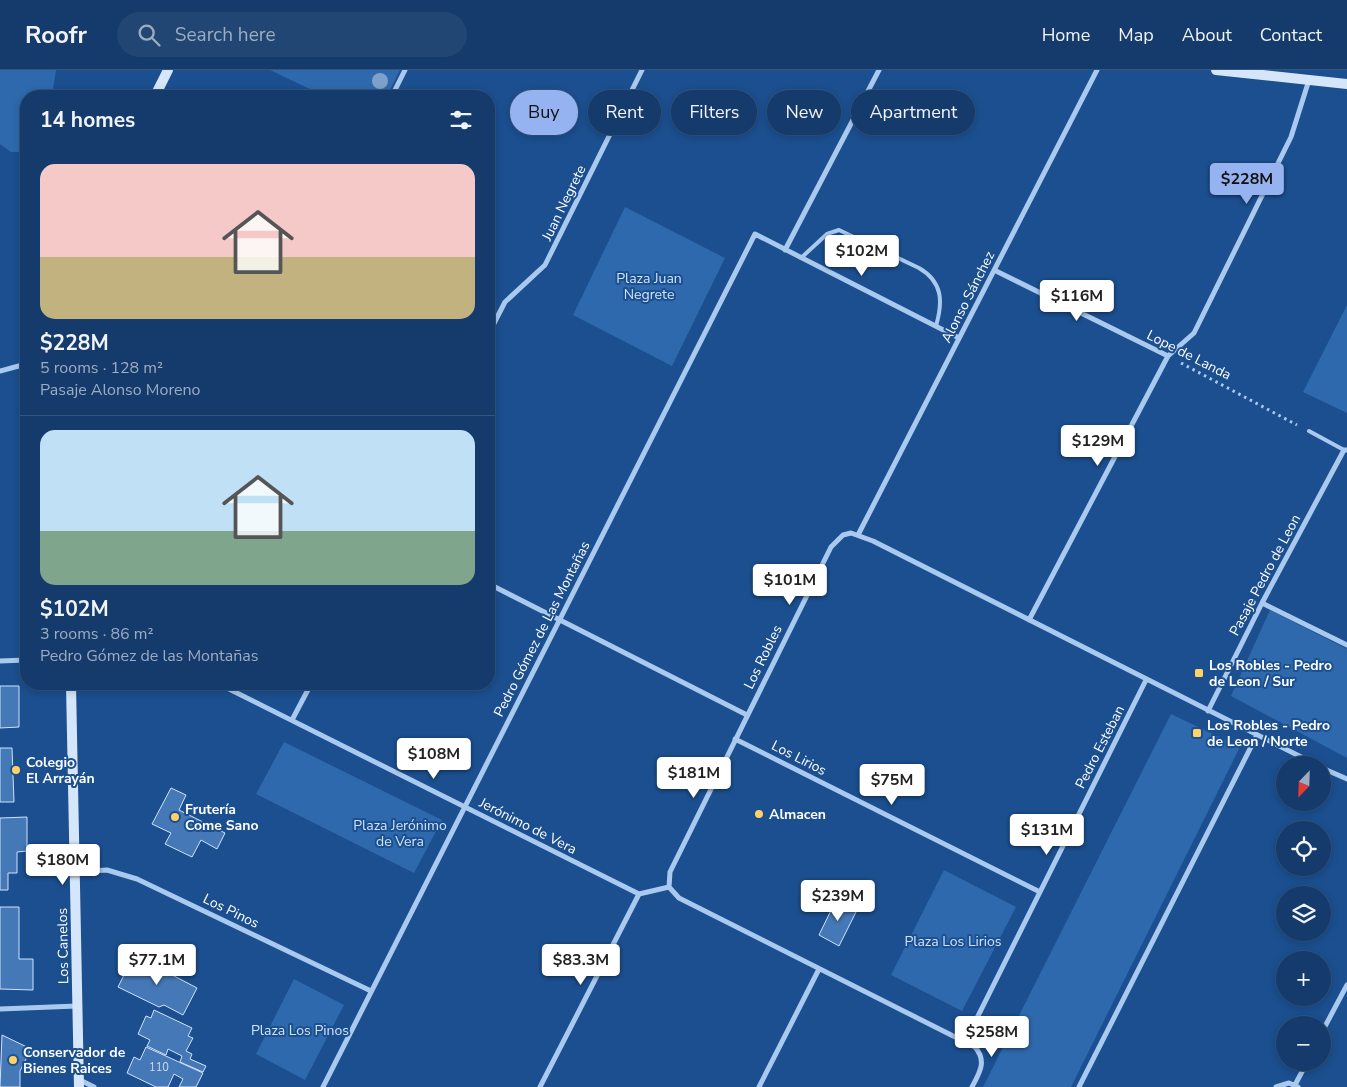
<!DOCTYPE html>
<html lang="en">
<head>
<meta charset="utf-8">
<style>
  body { margin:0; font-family:"Nunito Sans",sans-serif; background:#214673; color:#f1f3f6; height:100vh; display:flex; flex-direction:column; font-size:19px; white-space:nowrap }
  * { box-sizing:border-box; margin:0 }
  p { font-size:16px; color:#9dadc1 }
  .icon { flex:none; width:28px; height:28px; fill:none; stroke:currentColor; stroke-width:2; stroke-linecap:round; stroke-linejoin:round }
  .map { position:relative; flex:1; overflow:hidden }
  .details { position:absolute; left:20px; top:20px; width:475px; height:600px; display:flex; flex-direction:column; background:#143b6b; border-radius:20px; box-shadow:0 2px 8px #0003,0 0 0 1px #33557e }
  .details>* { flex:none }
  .banner { position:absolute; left:510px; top:20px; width:475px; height:45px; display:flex; gap:10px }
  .needle { width:32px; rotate:203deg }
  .fabs { position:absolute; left:1276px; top:686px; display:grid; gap:10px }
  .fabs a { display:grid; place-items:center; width:55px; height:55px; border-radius:50%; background:#143b6b; box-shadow:0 2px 8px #0003,0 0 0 1px #33557e; font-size:25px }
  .price { position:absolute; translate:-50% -42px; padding:0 11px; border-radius:5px; background:#fff; color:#222; font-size:16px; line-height:32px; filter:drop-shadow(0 1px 2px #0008) }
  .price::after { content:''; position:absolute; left:50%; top:30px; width:15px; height:11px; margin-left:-8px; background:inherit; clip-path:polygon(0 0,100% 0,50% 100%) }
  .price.selected { background:#95b2f1; color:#111 }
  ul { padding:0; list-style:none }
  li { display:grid; align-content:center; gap:10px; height:265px; padding:0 20px }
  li+li { border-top:1px solid #33557e }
  li span { display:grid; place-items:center; height:155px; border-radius:15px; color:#555 }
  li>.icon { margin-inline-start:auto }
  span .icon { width:90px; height:90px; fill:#fffc; stroke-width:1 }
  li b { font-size:21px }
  h2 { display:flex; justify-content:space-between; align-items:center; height:60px; padding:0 20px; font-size:21px }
  .tag { padding:0 18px; border-radius:22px; background:#143b6b; box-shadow:0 2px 8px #0003,0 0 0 1px #33557e; font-size:18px; line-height:45px }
  .tag.selected { background:#95b2f1; color:#111 }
  header { display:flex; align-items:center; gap:30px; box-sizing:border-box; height:70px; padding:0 25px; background:#143b6b; border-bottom:1px solid #33557e }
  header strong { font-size:24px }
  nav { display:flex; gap:28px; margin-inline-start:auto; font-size:18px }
  .search { width:350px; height:45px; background:#214673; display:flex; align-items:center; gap:12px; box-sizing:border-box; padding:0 18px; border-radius:28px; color:#9dadc1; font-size:19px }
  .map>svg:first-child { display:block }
  .green { fill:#2e69ad }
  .building { fill:#4478b7; stroke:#cfe3fa }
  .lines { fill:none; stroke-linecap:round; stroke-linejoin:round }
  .path { stroke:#a9c9ee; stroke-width:3; stroke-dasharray:2.5 4; stroke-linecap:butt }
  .lane { stroke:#a9c9ee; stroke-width:4 }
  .street { stroke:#a9c9ee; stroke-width:5 }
  .secondary { stroke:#d6e6fa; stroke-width:10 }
  .tree { fill:#7ea0ca }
  .poi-dot { fill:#ffd166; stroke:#1b4f8f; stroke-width:2 }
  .labels { text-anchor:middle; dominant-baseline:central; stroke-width:4; stroke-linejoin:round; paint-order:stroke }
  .number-label { font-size:11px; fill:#d0dded }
  .street-label { font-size:14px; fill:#fff; stroke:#1b4f8f }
  .park-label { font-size:14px; fill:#cfe3fa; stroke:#1b4f8f }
  .poi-label { font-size:14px; font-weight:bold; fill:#fff; stroke:#1b4f8f; text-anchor:start }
</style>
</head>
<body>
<header>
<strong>Roofr</strong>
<div class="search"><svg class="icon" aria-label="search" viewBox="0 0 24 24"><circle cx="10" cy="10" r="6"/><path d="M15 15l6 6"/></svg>Search here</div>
<nav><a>Home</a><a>Map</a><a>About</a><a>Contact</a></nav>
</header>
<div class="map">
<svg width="1347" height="1017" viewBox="0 0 1347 1017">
  <rect width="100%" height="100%" fill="#1b4f8f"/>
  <path class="green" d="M0 0H56L52 26H26V82H11L0 74Z
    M270 0H400L387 26H312L314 21Z
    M625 137 725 188 672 296 573 245Z
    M1347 235V343L1303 322Z
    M1270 540 1347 579V688L1231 626Z
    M1171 644 1240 677 1071 1017H983Z
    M284 672 442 750 414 803 256 724Z
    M944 800 1016 837 962 941 891 905Z
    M294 909 344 935 305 1010 256 984Z"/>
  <path class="building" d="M0 616H19V657L0 658Z
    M0 678H12L14 732H0Z
    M171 718 186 725 179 740 225 763 217 779 201 770 192 787 165 774 171 763 152 754Z
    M27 747V781L17 782V803H8V820H0V748Z
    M837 828 858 838 839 876 819 865Z
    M0 837H19V889H33V920L0 919Z
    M134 885 197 918 183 945 164 935 159 937 118 917Z
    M154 940 192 958 188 966 193 968 186 981 192 984 190 989 206 996 203 1002 180 992 182 986 168 979 166 985 147 976 150 970 138 964 146 946 151 948Z
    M2 965 31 979 20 1001V1017H0Z
    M146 977 203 1003 196 1017H179L183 1009 174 1004 168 1017H156L127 1003 134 987 140 990Z"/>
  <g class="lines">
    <path class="path" d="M1181 293 1297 355"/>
    <path class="lane" d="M801 188 827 164 839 160 919 198C943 212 943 232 936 256
      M1309 361 1344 380"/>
    <path class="street" d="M392 26 405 0
      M785 180 879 0
      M994 200 1168 286
      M489 263 505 232 545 195 642 0
      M0 301 26 294
      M858 465 1097 0
      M489 514 747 645
      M1262 533 1347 575
      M1029 550 1168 286 1194 263 1291 67 1309 10
      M0 591 26 590
      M219 614 639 824 669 817
      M1208 641 1262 533 1344 380H1347
      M292 650 311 614
      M735 669 1040 822
      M1322 698 1347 709
      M75 802 107 800 137 809 371 921
      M0 939 77 936
      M1322 962 1347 915
      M965 972 1146 610
      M80 1010 94 1017
      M1295 1015 1307 992
      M323 1017 755 164 959 268
      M540 1017 639 824
      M759 1017 819 899
      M972 1017C980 1002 987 991 975 977L679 828 669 817 670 802 831 477 843 465 851 463 873 471 1317 695
      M1079 1017 1257 665
      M1276 1017 1289 1013 1298 1017"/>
    <path class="secondary" d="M1216 0 1347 14
      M155 26 168 0
      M71 614 79 1017"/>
  </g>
  <circle class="tree" cx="380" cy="11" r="8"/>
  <g class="poi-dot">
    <rect x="1194" y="598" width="10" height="10" rx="2.5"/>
    <rect x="1192" y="658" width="10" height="10" rx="2.5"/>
    <circle cx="16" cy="700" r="5"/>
    <circle cx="759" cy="744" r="5"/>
    <circle cx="175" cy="747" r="5"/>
    <circle cx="13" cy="990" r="5"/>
  </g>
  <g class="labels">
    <g class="number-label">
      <text x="159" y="997">110</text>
    </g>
    <g class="street-label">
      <text transform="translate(564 133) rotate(-64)">Juan Negrete</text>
      <text transform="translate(968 227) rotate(-63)">Alonso Sánchez</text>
      <text transform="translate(1189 285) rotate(27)">Lope de Landa</text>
      <text transform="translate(1265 505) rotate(-62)">Pasaje Pedro de Leon</text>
      <text transform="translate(542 559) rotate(-63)">Pedro Gómez de Las Montañas</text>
      <text transform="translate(763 587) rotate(-64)">Los Robles</text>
      <text transform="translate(1100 677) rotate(-63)">Pedro Esteban</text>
      <text transform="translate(799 688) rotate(27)">Los Lirios</text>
      <text transform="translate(528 756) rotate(27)">Jerónimo de Vera</text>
      <text transform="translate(231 841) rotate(26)">Los Pinos</text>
      <text transform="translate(63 876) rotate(-91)">Los Canelos</text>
    </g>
    <g class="park-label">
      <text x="649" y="208">Plaza Juan<tspan x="649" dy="16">Negrete</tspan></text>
      <text x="400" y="755">Plaza Jerónimo<tspan x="400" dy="16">de Vera</tspan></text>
      <text x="953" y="871">Plaza Los Lirios</text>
      <text x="300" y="960">Plaza Los Pinos</text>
    </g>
    <g class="poi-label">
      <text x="1209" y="595">Los Robles - Pedro<tspan x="1209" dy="16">de Leon / Sur</tspan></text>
      <text x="1207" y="655">Los Robles - Pedro<tspan x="1207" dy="16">de Leon / Norte</tspan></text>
      <text x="26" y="692">Colegio<tspan x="26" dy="16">El Arrayán</tspan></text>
      <text x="185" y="739">Frutería<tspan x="185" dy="16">Come Sano</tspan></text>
      <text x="769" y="744">Almacen</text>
      <text x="23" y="982">Conservador de<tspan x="23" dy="16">Bienes Raices</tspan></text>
    </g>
  </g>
</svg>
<div class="fabs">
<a><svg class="needle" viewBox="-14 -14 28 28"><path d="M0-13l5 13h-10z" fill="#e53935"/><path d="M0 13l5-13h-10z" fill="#9dadc1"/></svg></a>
<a><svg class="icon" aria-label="locate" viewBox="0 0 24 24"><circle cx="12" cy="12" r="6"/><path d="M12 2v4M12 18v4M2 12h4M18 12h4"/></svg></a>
<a><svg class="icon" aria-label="layers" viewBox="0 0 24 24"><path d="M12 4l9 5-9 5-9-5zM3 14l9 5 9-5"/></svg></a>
<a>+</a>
<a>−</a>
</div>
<b class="price selected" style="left:1247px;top:135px">$228M</b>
<b class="price" style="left:862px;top:207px">$102M</b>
<b class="price" style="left:1077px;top:252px">$116M</b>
<b class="price" style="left:1098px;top:397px">$129M</b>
<b class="price" style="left:790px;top:536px">$101M</b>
<b class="price" style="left:434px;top:710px">$108M</b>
<b class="price" style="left:694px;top:729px">$181M</b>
<b class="price" style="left:892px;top:736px">$75M</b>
<b class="price" style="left:1047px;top:786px">$131M</b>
<b class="price" style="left:63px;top:816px">$180M</b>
<b class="price" style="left:838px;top:852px">$239M</b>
<b class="price" style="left:157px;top:916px">$77.1M</b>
<b class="price" style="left:581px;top:916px">$83.3M</b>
<b class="price" style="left:992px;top:988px">$258M</b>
<div class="banner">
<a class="tag selected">Buy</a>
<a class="tag">Rent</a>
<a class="tag">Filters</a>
<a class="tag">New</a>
<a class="tag">Apartment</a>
</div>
<section class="details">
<h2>14 homes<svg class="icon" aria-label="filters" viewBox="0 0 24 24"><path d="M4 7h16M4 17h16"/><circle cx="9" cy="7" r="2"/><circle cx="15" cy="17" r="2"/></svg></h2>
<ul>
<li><span style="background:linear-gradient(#f6c9c9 60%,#c2b280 0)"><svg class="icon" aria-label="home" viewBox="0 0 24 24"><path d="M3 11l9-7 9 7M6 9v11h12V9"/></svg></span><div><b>$228M</b><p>5 rooms · 128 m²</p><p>Pasaje Alonso Moreno</p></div></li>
<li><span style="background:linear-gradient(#bfe0f5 65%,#7fa58c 0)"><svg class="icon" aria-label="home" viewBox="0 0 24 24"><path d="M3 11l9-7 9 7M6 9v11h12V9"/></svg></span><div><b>$102M</b><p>3 rooms · 86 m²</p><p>Pedro Gómez de las Montañas</p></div></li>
</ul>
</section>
</div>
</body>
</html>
